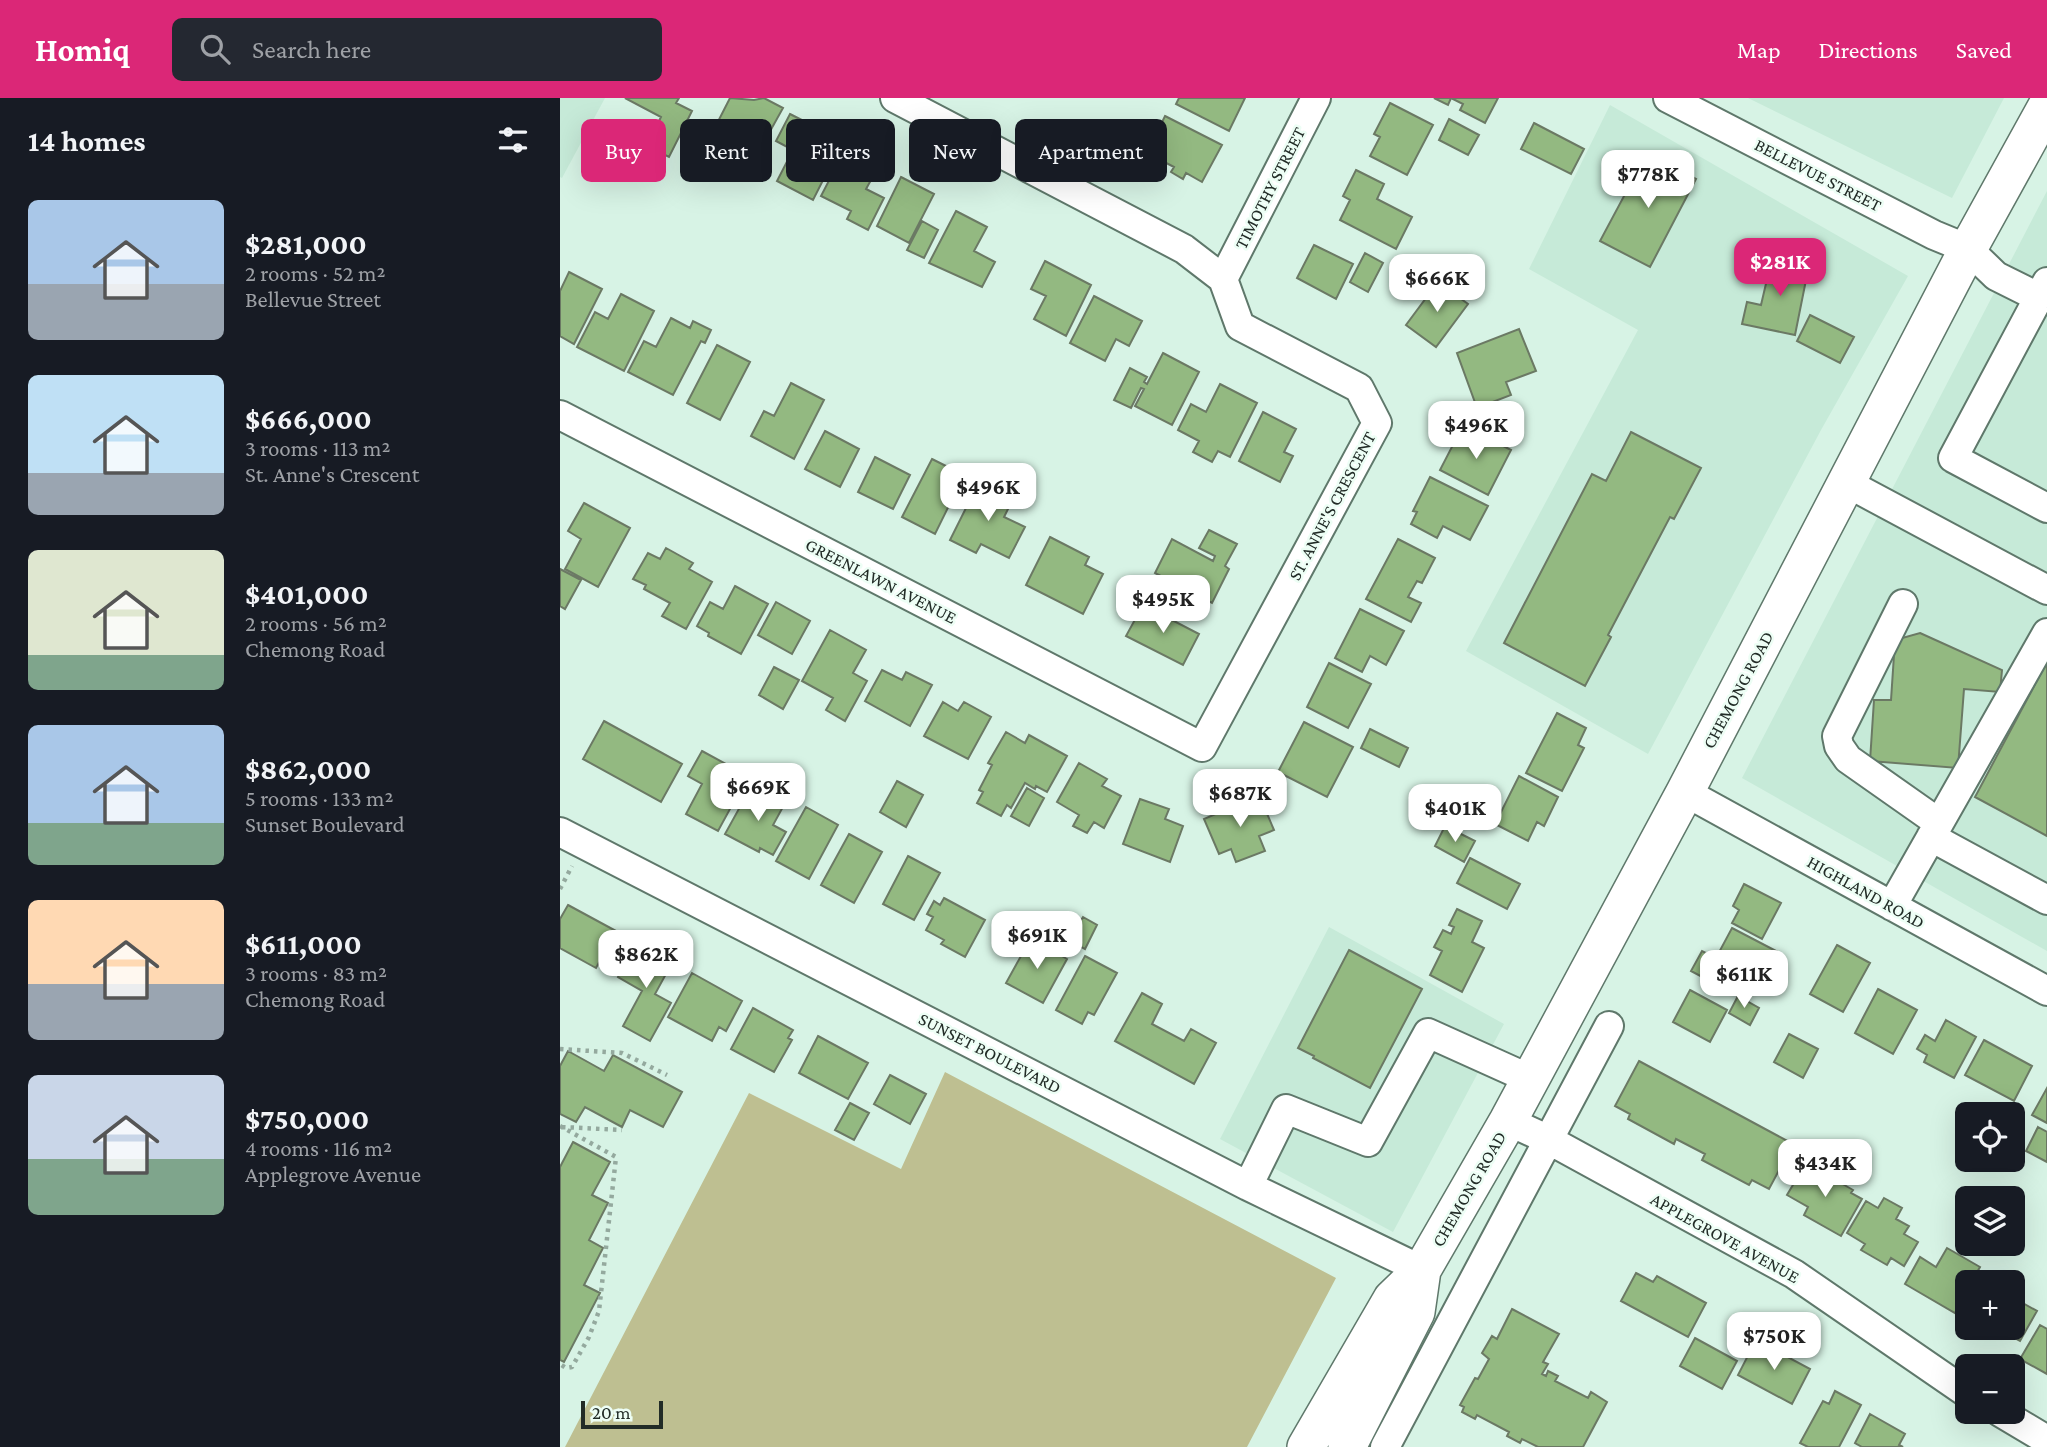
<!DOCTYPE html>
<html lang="en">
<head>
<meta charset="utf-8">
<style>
  body { margin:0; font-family:"Crimson Pro",serif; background:#242831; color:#f1f3f6; height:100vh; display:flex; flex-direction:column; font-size:26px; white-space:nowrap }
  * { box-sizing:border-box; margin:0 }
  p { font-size:23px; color:#9ea1a6 }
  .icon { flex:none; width:38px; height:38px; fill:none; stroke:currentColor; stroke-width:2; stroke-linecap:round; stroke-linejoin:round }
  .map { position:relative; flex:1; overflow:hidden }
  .sheet { display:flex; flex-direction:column; background:#171b24; width:560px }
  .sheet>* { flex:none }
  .hud { position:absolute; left:21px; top:21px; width:665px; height:63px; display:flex; gap:14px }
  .tools { position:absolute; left:1395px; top:1004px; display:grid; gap:14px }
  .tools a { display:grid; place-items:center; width:70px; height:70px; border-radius:10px; background:#171b24; box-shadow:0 7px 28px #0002; font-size:35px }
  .scale { position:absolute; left:21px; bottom:18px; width:82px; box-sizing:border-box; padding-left:7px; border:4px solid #222c27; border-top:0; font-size:19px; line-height:24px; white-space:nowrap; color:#222c27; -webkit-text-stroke:5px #edfef5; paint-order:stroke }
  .price { position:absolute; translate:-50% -60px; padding:0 16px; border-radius:14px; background:#fff; color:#222; font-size:23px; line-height:46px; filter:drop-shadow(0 2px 4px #0008) }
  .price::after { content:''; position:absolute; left:50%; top:42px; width:21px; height:16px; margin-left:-10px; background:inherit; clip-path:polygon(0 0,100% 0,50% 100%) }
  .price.selected { background:#db2777; color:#fff }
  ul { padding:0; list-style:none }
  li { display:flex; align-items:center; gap:21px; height:175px; padding:0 28px }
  li span { display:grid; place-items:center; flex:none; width:196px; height:140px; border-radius:10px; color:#555 }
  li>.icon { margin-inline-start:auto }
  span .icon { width:84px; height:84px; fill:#fffc; stroke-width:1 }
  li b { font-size:30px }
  h2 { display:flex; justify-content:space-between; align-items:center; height:84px; padding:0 28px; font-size:30px }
  .chip { padding:0 24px; border-radius:10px; background:#171b24; box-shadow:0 7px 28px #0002; font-size:24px; line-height:63px }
  .chip.selected { background:#db2777; color:#fff }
  header { display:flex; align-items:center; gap:42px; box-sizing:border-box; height:98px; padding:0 35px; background:#db2777; color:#fff }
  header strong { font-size:33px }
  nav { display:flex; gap:38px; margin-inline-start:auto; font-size:24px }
  .search { width:490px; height:63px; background:#242831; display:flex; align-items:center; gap:18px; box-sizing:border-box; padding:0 24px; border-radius:10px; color:#9ea1a6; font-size:26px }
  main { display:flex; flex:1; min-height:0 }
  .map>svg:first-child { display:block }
  .built { fill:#c6ead8 }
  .green { fill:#bebf91 }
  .building { fill:#93b981; stroke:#6b7964; stroke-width:2 }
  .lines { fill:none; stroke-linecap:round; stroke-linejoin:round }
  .minor-casing { stroke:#5f786b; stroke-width:32 }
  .major-casing { stroke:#5f786b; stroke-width:40 }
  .path { stroke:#94a99e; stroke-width:4.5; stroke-dasharray:3.5 5; stroke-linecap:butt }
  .minor { stroke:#fff; stroke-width:28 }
  .major { stroke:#fff; stroke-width:37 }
  .labels { text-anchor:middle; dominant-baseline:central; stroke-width:5; stroke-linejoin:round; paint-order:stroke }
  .street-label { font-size:18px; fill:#222c27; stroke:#edfef5 }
</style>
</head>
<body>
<header>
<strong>Homiq</strong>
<div class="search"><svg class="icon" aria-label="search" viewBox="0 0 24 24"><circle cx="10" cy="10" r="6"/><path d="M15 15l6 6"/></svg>Search here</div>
<nav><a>Map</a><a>Directions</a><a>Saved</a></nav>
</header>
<main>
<section class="sheet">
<h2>14 homes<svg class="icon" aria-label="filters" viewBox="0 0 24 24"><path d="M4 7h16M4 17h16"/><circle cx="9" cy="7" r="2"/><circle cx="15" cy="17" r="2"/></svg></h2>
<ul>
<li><span style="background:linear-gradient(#a9c7e8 60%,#9aa5b1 0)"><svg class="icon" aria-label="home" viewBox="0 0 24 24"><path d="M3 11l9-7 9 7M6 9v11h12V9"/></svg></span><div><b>$281,000</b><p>2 rooms · 52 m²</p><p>Bellevue Street</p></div></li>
<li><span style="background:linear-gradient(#bfe0f5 70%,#9aa5b1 0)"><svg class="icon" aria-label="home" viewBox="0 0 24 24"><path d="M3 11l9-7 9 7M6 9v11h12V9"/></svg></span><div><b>$666,000</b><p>3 rooms · 113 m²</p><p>St. Anne's Crescent</p></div></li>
<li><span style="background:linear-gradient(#dfe7d0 75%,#7fa58c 0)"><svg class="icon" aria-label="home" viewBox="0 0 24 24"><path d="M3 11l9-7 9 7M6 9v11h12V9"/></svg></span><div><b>$401,000</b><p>2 rooms · 56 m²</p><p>Chemong Road</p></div></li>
<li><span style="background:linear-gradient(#a9c7e8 70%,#7fa58c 0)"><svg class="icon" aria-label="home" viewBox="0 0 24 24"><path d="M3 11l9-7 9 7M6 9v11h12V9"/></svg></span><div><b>$862,000</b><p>5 rooms · 133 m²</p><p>Sunset Boulevard</p></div></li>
<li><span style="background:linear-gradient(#ffd9b3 60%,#9aa5b1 0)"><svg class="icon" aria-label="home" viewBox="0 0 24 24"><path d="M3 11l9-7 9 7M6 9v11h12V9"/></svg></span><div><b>$611,000</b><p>3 rooms · 83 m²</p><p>Chemong Road</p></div></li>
<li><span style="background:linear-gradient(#c9d6e8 60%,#7fa58c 0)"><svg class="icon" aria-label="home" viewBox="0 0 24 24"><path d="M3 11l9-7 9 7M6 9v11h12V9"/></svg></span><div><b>$750,000</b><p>4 rooms · 116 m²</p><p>Applegrove Avenue</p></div></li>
</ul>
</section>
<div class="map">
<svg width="1487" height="1349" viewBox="0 0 1487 1349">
  <rect width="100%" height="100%" fill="#d7f3e5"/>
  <path class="built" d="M0 0H45L2 80 0 79Z
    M1188 0H1444L1392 100Z
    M1050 7 1348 178 1261 332 1088 656 906 553 1078 232 969 171Z
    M1487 93V853L1182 680Z
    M769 829 944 926 833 1134 660 1041Z"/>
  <path class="green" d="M385 974 776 1180 687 1349H5L189 995 341 1071Z"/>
  <path class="building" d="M65 0H119L116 5 132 13 109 59 87 48 101 19Z
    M170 0 194 2 204 0 223 10 208 37 197 31 181 64 146 47Z
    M619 0H685L669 33 616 6Z
    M874 0H938L925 25 900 12 903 6 891 0 888 7Z
    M830 5 873 27 847 77 810 58 820 39 814 36Z
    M230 16 283 43 253 102 217 83 233 52 216 43Z
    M605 18 662 47 642 84 626 75 623 81 611 74 614 69 587 55Z
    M889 21 919 37 908 57 879 42Z
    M974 25 1024 51 1011 76 961 51Z
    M289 44 316 58 309 70 316 73 306 91 324 100 308 132 287 121 291 113 261 98Z
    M1087 55 1136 81 1090 169 1040 143Z
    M796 72 824 86 817 101 852 119 836 151 780 122 790 102 783 98Z
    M341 79 374 96 349 145 317 128Z
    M396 113 427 129 414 153 435 164 422 189 369 165Z
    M362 123 378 132 364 160 347 152Z
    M754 147 793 166 776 201 737 180Z
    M805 155 823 165 808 194 790 184Z
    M1212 160 1249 167 1235 237 1182 226 1187 204 1201 207Z
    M485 163 531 187 506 238 474 221 486 198 471 191Z
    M9 174 42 191 14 246 0 238V193Z
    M878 184 908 206 876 249 846 227Z
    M61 196 94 213 64 273 17 249 35 214 48 221Z
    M534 198 582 223 569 248 556 241 545 263 510 245Z
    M1250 217 1294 239 1280 265 1237 243Z
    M111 220 130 230 133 223 151 232 145 245 141 243 113 297 68 274 84 243 96 249Z
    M959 231 976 273 946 284 951 297 917 310 897 255Z
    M157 247 190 264 160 322 127 305Z
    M603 255 639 274 612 327 575 308 584 291 581 290 571 310 554 302 570 270 587 279 584 284 587 286Z
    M231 285 264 302 234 361 191 338 204 313 214 318Z
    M660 286 697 305 670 359 658 353 652 364 633 354 639 343 618 332 631 306 646 314Z
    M703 314 736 331 724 354 733 358 720 384 679 363Z
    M909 330 951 352 928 397 880 372 896 341 902 344Z
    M265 333 299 351 280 389 245 371Z
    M1071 334 1141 370 1114 421 1110 419 1048 537 1051 539 1025 588 944 545 1032 376 1046 383Z
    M315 359 350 377 333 411 298 394Z
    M372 361 404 377 375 436 342 419Z
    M870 379 928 408 910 442 883 428 877 440 851 426 857 414 853 413Z
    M419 384 453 401 444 419 465 429 449 460 421 446 416 455 390 442Z
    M24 405 70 430 38 489 5 471 21 441 8 433Z
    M649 432 677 446 665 468 669 471 652 505 595 475 612 441 653 463 655 458 639 450Z
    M490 439 529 459 525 467 543 476 523 516 466 487Z
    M838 441 875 460 862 485 857 483 848 499 861 505 851 524 806 501Z
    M106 450 133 465 129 471 152 484 126 531 102 518 110 505 84 491 86 487 73 481 88 455 100 461Z
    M0 471 21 482 5 511 0 508Z
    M175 488 208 506 181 556 148 538 149 535 137 528 150 504 163 511Z
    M216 504 250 523 232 556 198 537Z
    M583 507 639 536 623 567 566 538Z
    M800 511 844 533 826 567 810 558 802 574 775 560Z
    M270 532 306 552 293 575 307 583 285 623 266 612 273 600 242 583Z
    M1360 535 1442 572 1440 594 1404 591 1398 670 1310 663 1314 602H1331L1335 542Z
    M1487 564V738L1415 699Z
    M769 565 811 586 788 630 747 609Z
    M214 569 239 582 223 611 199 597Z
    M322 572 342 582 346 574 372 587 350 628 305 603Z
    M383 604 398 613 404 604 431 619 408 661 364 638Z
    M997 615 1026 630 1018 647 1024 650 1002 693 966 675Z
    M44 623 122 666 101 704 23 661Z
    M744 624 793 649 767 699 718 674Z
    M810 631 848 650 839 669 801 650Z
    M446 634 465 645 469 637 507 658 487 694 476 688 475 691 465 685 451 710 447 707 441 718 417 705 423 694 419 692 432 667 428 665Z
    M142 653 188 678 158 733 126 716 142 686 128 678Z
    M519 665 547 681 542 688 561 698 544 730 534 724 527 735 513 728 519 717 497 704Z
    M959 678 998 699 984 728 977 724 968 743 935 726Z
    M337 683 363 697 346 729 320 714Z
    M191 689 224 707 213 727 226 734 213 757 200 750 199 754 165 736Z
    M467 690 484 700 469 728 451 718Z
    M699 697 714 732 699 738 705 753 676 764 671 751 659 756 644 721Z
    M580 701 609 711 605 721 623 728 610 764 563 746Z
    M246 709 278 727 249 781 216 763Z
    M885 728 915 743 904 764 875 748Z
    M289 736 322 754 294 805 261 787Z
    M348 758 380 775 354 822 323 806Z
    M910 760 960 786 947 811 897 785Z
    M1184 786 1221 805 1202 841 1172 825 1179 812 1173 808Z
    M384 800 425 822 405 859 381 846 384 842 366 832 373 819 367 816 374 803 380 807Z
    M8 807 56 833 36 870 0 850V821Z
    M897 811 922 823 912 844 924 850 902 894 870 877 882 853 874 849 883 832 891 836 894 829 889 827Z
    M523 819 537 827 525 851 509 842Z
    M1172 830 1218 854 1201 887 1171 871 1161 889 1131 873 1142 853 1156 860Z
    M471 840 507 861 483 905 446 885Z
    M76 845 112 865 95 896 111 905 90 943 63 928 82 893 58 879Z
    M1277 847 1310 865 1283 914 1250 896Z
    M789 852 862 891 810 990 753 960 754 958 738 950Z
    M525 858 557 875 534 917 528 914 522 926 496 912Z
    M132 875 182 903 166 933 159 929 152 943 108 919Z
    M1318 891 1357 912 1333 956 1295 935Z
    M1130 892 1167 912 1150 944 1113 924Z
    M582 895 602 906 592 926 624 943 631 931 656 945 634 986 555 943Z
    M1178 898 1199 910 1190 927 1169 915Z
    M193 910 233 932 228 940 232 942 214 974 171 951Z
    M1386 922 1416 939 1394 980 1364 964 1367 957 1357 951 1365 937 1375 943Z
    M1229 936 1258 951 1243 980 1214 964Z
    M258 938 308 965 288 1001 239 975Z
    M1424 942 1472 968 1454 1003 1405 977Z
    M8 953 44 973 53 957 122 994 103 1029 70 1012 62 1029 25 1009 16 1024 0 1016V968Z
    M1079 963 1233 1046 1209 1091 1192 1082 1189 1087 1142 1062 1145 1056 1116 1041 1114 1046 1068 1021 1070 1016 1055 1008Z
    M330 977 366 996 350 1026 314 1006Z
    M1487 990V1025L1472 1017Z
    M290 1005 309 1015 294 1042 275 1032Z
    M1478 1029 1487 1034V1064L1466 1053Z
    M13 1044 50 1064 32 1097 48 1105 29 1142 43 1150 24 1187 40 1195 4 1264 0 1262V1069Z
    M1246 1065 1293 1092 1291 1095 1302 1101 1281 1138 1244 1117 1248 1109 1227 1097Z
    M1324 1100 1342 1110 1336 1121 1349 1128 1344 1136 1358 1144 1344 1168 1331 1160 1327 1167 1301 1152 1305 1146 1287 1135 1306 1103 1318 1110Z
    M1387 1150 1420 1169 1411 1185H1407V1193L1395 1215 1345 1186 1360 1159 1376 1169Z
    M1076 1175 1093 1184 1097 1178 1146 1205 1128 1239 1061 1203Z
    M1452 1199 1477 1213 1460 1243 1440 1232 1435 1240 1419 1230H1452Z
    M952 1211 999 1236 983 1264 988 1266 982 1276 986 1278 988 1273 998 1278 995 1283 1028 1300 1031 1294 1047 1304 1023 1349H978L962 1341 960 1345 947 1338 949 1334 917 1317 915 1321 902 1314 904 1309 900 1307 915 1280 918 1281 929 1261 922 1255 932 1238 937 1241Z
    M1480 1227 1487 1231V1276L1460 1261Z
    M1135 1240 1177 1263 1162 1291 1120 1268Z
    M1196 1242 1250 1271 1232 1306 1178 1277Z
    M1275 1293 1301 1307 1279 1349H1248L1240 1345 1263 1303 1269 1306Z
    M1310 1316 1345 1336 1339 1347 1343 1349H1302L1295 1345Z"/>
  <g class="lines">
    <defs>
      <path id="minor" d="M1108 0 1374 137 1408 151 1436 178 1478 199
        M663 181 756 0
        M1487 184 1393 360 1487 410
        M0 317 642 649 817 325 799 290 680 228 663 181 624 151 335 0
        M1287 385 1487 492
        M1343 506 1277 638 1279 648 1288 661 1379 725
        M1125 694 1487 893
        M0 734 688 1088 862 1172
        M1371 739 1487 802
        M1332 808 1487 535
        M948 1023 989 1042 1234 1176 1407 1295
        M688 1088 726 1011 808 1044 868 935 970 981
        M1440 1314 1487 1342
        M825 1349 1049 928"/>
      <path id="major" d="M746 1349 832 1201 862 1172 948 1023 1125 694 1408 151 1487 8
        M787 1349 856 1214 862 1172"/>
    </defs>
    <use href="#minor" class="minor-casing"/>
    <use href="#major" class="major-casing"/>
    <path class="path" d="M0 791 12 768
      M0 951 62 955 107 977
      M0 1028 56 1059 39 1213 29 1239 12 1269 6 1270 0 1266
      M2 1029 62 1032"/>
    <use href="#minor" class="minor"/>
    <use href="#major" class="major"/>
  </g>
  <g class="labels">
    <g class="street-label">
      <text transform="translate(1258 77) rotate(27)">BELLEVUE STREET</text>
      <text transform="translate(710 90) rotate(-63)">TIMOTHY STREET</text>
      <text transform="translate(772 408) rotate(-62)">ST. ANNE'S CRESCENT</text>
      <text transform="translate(321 483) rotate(27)">GREENLAWN AVENUE</text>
      <text transform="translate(1178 592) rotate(-62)">CHEMONG ROAD</text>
      <text transform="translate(1306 794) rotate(29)">HIGHLAND ROAD</text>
      <text transform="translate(430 955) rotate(27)">SUNSET BOULEVARD</text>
      <text transform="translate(909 1091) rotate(-60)">CHEMONG ROAD</text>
      <text transform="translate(1165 1140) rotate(29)">APPLEGROVE AVENUE</text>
    </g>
  </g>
</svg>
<div class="tools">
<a><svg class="icon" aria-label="locate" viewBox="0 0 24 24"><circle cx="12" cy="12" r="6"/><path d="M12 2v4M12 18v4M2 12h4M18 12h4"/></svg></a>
<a><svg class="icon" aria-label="layers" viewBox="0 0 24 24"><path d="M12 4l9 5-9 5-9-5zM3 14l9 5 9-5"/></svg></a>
<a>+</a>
<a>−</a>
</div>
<div class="scale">20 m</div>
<b class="price" style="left:1088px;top:112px">$778K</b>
<b class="price selected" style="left:1220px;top:200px">$281K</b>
<b class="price" style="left:877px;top:216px">$666K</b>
<b class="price" style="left:916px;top:363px">$496K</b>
<b class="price" style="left:428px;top:425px">$496K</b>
<b class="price" style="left:603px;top:537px">$495K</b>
<b class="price" style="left:198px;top:725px">$669K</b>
<b class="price" style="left:680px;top:731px">$687K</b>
<b class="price" style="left:895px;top:746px">$401K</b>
<b class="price" style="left:477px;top:873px">$691K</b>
<b class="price" style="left:86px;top:892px">$862K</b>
<b class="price" style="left:1184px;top:912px">$611K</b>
<b class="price" style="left:1265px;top:1101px">$434K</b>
<b class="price" style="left:1214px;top:1274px">$750K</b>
<div class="hud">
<a class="chip selected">Buy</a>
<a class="chip">Rent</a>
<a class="chip">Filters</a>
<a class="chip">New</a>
<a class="chip">Apartment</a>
</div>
</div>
</main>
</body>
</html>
